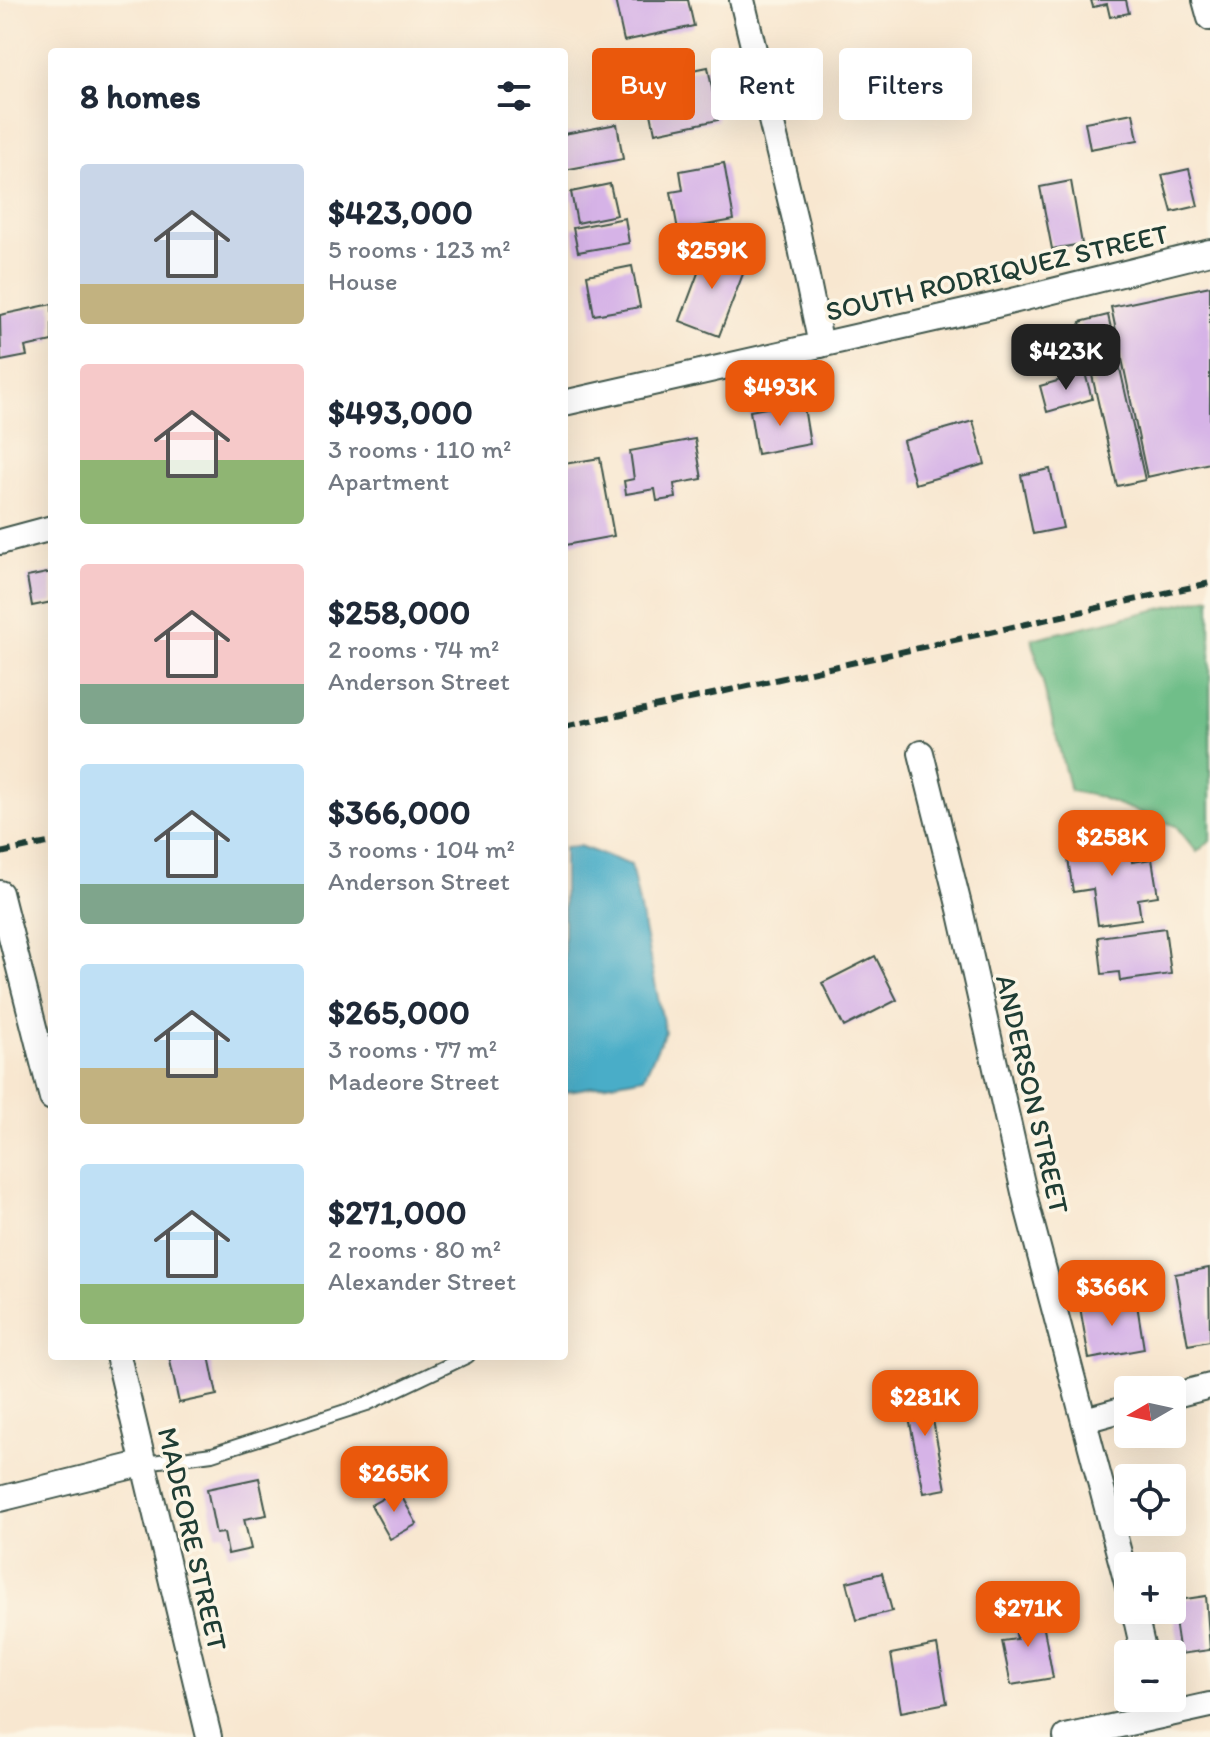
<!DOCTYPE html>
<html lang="en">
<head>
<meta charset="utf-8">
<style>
  body { margin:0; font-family:Itim,sans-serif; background:#f2f2f3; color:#1f2937; height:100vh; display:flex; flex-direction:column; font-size:30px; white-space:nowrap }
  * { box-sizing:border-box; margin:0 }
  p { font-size:26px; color:#747a83 }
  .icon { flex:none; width:44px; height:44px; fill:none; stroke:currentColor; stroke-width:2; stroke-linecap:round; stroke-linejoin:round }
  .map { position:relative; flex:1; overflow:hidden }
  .panel { position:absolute; left:48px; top:48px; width:520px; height:1312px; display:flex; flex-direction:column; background:#fff; border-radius:8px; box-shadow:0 8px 32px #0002 }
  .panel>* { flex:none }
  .guide { position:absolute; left:592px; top:48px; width:498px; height:72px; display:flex; gap:16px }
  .needle { width:52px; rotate:261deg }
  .fabs { position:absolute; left:1114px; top:1376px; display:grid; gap:16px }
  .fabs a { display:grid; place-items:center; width:72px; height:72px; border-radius:8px; background:#fff; box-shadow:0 8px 32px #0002; font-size:40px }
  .price { position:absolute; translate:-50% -68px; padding:0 18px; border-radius:16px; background:#ea580c; color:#fff; font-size:26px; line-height:52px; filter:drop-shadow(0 2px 4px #0008) }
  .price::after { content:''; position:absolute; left:50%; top:48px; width:24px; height:18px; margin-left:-12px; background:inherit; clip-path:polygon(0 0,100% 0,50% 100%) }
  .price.active { background:#222; color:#fff }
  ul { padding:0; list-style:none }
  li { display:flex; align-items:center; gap:24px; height:200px; padding:0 32px }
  li span { display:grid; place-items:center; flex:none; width:224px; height:160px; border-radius:8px; color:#555 }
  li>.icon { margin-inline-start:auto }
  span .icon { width:96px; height:96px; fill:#fffc; stroke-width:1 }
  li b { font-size:34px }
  h2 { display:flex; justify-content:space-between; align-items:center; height:96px; padding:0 32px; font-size:34px }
  .pill { padding:0 28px; border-radius:8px; background:#fff; box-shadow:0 8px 32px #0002; font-size:28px; line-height:72px }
  .pill.active { background:#ea580c; color:#fff }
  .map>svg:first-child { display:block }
  .forest { fill:#70be89; stroke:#487e5e; stroke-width:2 }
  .water { fill:#48adc8; stroke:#34757e; stroke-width:2 }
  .building { fill:#d6b3e7 }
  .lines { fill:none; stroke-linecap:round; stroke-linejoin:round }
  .service-casing { stroke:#40564b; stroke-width:16 }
  .minor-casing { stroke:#40564b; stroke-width:28 }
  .service { stroke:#fff; stroke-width:12 }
  .minor { stroke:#fff; stroke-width:24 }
  .rail { stroke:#1f3d34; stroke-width:6; stroke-dasharray:12 6; stroke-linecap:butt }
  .labels { text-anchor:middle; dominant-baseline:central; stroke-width:7; stroke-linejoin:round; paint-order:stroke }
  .street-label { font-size:28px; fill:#1f3d34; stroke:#fcf5e5 }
</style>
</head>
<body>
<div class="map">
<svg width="1210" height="1737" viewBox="0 0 1210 1737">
  <rect width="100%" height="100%" fill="#fcf5e5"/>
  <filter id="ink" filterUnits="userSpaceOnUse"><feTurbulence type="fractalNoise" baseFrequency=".0125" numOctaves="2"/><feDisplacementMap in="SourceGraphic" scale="16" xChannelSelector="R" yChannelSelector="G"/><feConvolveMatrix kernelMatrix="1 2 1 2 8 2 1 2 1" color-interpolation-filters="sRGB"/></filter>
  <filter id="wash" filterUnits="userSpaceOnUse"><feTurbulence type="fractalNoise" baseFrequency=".006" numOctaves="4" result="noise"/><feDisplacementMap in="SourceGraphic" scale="32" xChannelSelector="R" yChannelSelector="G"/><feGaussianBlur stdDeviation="1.8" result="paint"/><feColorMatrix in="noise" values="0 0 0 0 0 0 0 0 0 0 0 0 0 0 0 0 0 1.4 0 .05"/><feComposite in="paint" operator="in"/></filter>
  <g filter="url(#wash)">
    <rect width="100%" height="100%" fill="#f8e7d0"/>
    <path class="forest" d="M1210 597V841L1197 852 1176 826 1096 796 1070 791 1032 639Z"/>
    <path class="water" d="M579 846 631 865 665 1032 644 1077 564 1092V848Z"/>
    <g id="blocks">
      <path class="building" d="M615 0H688L694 26 624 41Z
        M1091 0H1126L1129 13 1110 17 1107 4 1093 7Z
        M708 67 718 120 655 133 647 94 672 89 669 75Z
        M1133 113 1138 140 1090 149 1085 122Z
        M617 124 623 159 564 170V134Z
        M724 163 734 220 678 230 671 192 683 190 680 171Z
        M1189 169 1198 206 1172 212 1162 175Z
        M1071 181 1082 244 1052 249 1040 187Z
        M610 184 617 215 577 223 571 192Z
        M625 218 629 243 578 252 573 228Z
        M697 247 746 266 719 336 680 321 698 273 688 269Z
        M632 266 640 307 594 315 587 275Z
        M1210 286V463L1147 477 1111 307Z
        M52 304V341L25 347 27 356 1 361 0 315Z
        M1108 315 1145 480 1117 486 1080 322Z
        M1085 373 1092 399 1047 412 1040 386Z
        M803 401 810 444 757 454 750 411Z
        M973 421 985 464 915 484 903 441Z
        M695 439 702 479 674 484 676 498 657 501 655 489 626 494 624 481 634 479 630 451Z
        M600 458 614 536 565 545 564 464Z
        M1050 469 1063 528 1033 534 1021 475Z
        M52 572V602L32 606 27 577Z
        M1129 836 1132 862 1152 859 1158 896 1138 899 1141 919 1098 925 1093 889 1073 892 1066 845Z
        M1165 928 1171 974 1120 981 1119 972 1102 974 1098 937Z
        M875 956 897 1000 844 1027 822 983Z
        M1209 1268 1210 1341 1188 1345 1175 1274Z
        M1136 1298 1144 1349 1089 1359 1080 1307Z
        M169 1356H209L217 1395 179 1403Z
        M926 1383 946 1489 924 1493 903 1388Z
        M259 1478 267 1515 244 1519 251 1549 228 1554 224 1533 216 1534 207 1489Z
        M398 1490 417 1524 390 1539 371 1505Z
        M882 1573 892 1611 857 1620 847 1582Z
        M1206 1596 1210 1650 1180 1654 1172 1601Z
        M1040 1607 1053 1678 1011 1685 1002 1641 1017 1639 1012 1612Z
        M937 1645 947 1703 901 1712 891 1654Z"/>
    </g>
  </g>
  <g filter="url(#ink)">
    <use href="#blocks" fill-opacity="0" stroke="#40564b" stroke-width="2"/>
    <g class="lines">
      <defs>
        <path id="service" d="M145 1463 212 1454 367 1404 468 1356"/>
        <path id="minor" d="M742 0 796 224 821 345
          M1205 0 1210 18
          M564 403 996 305 1210 252
          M0 542 52 528
          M921 753 960 909 1028 1210 1128 1587
          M0 893 52 1098
          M118 1356 209 1737
          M1172 1396 1210 1386
          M1085 1420 1128 1408
          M0 1499 145 1463
          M1134 1610 1144 1654
          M1066 1737 1210 1705"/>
      </defs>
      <use href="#service" class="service-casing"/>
      <use href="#minor" class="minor-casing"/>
      <use href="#service" class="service"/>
      <use href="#minor" class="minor"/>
      <path class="rail" d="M564 727 1210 583
        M0 853 52 842"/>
    </g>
  </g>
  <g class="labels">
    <g class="street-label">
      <text transform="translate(997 272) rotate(-13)">SOUTH RODRIQUEZ STREET</text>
      <text transform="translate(1033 1094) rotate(77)">ANDERSON STREET</text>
      <text transform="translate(193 1539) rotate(77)">MADEORE STREET</text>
    </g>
  </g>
</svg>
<div class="fabs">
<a><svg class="needle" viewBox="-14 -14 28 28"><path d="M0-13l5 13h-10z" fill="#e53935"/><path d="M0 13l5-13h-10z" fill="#747a83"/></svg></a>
<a><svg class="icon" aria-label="locate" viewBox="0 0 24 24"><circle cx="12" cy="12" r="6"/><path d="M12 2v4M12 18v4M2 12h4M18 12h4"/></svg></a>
<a>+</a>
<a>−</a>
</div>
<b class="price" style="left:712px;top:291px">$259K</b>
<b class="price active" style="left:1066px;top:392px">$423K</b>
<b class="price" style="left:780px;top:428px">$493K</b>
<b class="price" style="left:1112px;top:878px">$258K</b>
<b class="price" style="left:1112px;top:1328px">$366K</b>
<b class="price" style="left:925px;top:1438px">$281K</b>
<b class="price" style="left:394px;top:1514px">$265K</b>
<b class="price" style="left:1028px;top:1649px">$271K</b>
<div class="guide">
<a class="pill active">Buy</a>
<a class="pill">Rent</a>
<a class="pill">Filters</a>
</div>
<section class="panel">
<h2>8 homes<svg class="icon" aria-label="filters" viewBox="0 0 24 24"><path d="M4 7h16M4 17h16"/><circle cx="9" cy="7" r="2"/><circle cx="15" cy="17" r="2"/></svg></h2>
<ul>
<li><span style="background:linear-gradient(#c9d6e8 75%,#c2b280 0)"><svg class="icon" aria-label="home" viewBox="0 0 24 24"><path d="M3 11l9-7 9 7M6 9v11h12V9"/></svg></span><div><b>$423,000</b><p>5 rooms · 123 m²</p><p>House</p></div></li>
<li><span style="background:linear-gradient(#f6c9c9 60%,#8fb573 0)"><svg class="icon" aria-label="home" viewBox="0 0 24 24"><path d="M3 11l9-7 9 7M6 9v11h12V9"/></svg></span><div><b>$493,000</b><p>3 rooms · 110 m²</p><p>Apartment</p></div></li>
<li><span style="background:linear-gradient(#f6c9c9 75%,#7fa58c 0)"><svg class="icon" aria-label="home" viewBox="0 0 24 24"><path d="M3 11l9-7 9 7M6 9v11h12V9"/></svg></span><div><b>$258,000</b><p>2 rooms · 74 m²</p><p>Anderson Street</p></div></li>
<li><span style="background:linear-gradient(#bfe0f5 75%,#7fa58c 0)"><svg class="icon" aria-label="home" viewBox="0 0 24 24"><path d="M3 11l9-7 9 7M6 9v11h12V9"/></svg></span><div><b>$366,000</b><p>3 rooms · 104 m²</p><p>Anderson Street</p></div></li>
<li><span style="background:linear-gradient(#bfe0f5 65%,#c2b280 0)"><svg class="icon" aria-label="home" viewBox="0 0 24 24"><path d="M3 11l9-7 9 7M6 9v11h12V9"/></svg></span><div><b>$265,000</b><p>3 rooms · 77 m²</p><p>Madeore Street</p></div></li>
<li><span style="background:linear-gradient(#bfe0f5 75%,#8fb573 0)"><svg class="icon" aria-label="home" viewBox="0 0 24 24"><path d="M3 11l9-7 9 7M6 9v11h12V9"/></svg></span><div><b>$271,000</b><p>2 rooms · 80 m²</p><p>Alexander Street</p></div></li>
</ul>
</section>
</div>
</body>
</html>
